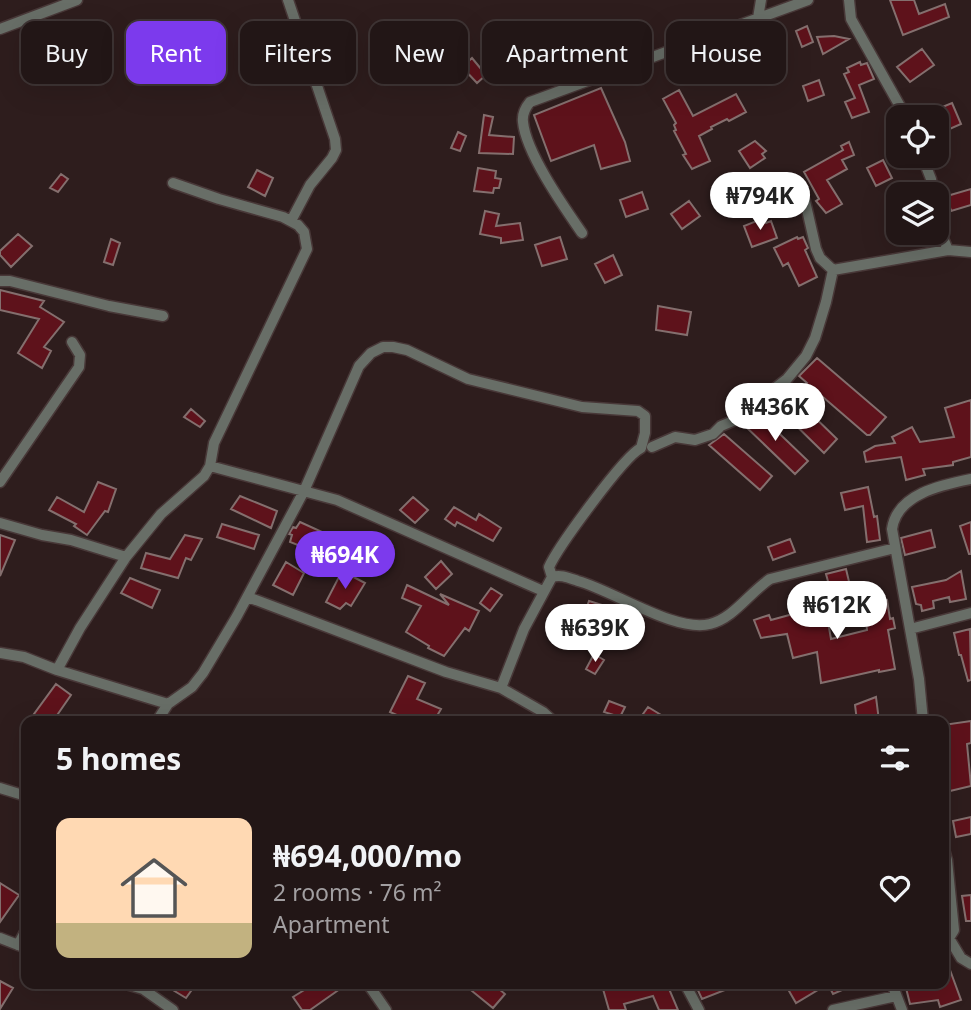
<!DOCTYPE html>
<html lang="en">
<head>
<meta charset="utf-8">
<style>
  body { margin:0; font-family:"Noto Sans",sans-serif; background:#2e2323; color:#f1f3f6; height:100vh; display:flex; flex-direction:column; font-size:26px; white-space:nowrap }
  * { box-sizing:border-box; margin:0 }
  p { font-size:23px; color:#a29fa1 }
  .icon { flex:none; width:38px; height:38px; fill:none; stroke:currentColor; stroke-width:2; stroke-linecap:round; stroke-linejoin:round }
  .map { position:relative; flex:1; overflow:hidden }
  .details { position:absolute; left:21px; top:716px; width:928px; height:273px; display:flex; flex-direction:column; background:#221616; border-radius:14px; box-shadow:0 7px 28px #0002,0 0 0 2px #3f3535 }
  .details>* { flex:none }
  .guide { position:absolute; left:21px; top:21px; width:929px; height:63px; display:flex; gap:14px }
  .controls { position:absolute; left:886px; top:105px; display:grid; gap:14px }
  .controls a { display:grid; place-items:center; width:63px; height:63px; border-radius:14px; background:#221616; box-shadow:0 7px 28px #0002,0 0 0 2px #3f3535; font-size:35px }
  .price { position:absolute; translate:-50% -60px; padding:0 16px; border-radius:24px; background:#fff; color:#222; font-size:23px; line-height:46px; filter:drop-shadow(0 2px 4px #0008) }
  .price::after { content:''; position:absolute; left:50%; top:42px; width:21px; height:16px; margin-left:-10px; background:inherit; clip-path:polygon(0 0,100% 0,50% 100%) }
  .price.current { background:#7c3aed; color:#fff }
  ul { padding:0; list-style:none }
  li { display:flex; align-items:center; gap:21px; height:175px; padding:0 35px }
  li+li { border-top:2px solid #3f3535 }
  li span { display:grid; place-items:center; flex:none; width:196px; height:140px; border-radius:14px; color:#555 }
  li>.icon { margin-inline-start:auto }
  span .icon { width:84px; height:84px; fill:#fffc; stroke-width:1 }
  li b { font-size:30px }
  h2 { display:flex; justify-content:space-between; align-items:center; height:84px; padding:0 35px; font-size:30px }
  .tag { padding:0 24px; border-radius:14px; background:#221616; box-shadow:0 7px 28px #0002,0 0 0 2px #3f3535; font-size:24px; line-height:63px }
  .tag.current { background:#7c3aed; color:#fff }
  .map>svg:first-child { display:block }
  .building { fill:#5e121b; stroke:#846f6e; stroke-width:2 }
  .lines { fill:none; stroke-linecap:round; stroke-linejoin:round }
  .minor-casing { stroke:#483838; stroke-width:13 }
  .minor { stroke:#686e67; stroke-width:10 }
</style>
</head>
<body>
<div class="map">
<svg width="971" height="1010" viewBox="0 0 971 1010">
  <rect width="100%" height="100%" fill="#2e1d1d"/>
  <path class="building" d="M890 0H914L919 14 945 4 949 17 903 35Z
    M807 26 813 42 802 47 796 31Z
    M834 36 849 39 823 54 817 37Z
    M922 49 934 65 910 82 897 67Z
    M472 58 486 75 477 83 462 67Z
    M860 62 861 65 867 63 874 79 859 85 869 112 852 118 845 102 855 98 844 74 849 72 847 68Z
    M819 80 824 95 808 101 803 86Z
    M601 88 625 142 630 161 601 169 594 145 551 161 534 115Z
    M679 90 693 116 736 94 746 112 729 121 727 119 711 127 712 129 699 136 710 161 692 169 683 155 686 154 674 131 676 130 674 125 676 123 663 99Z
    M952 103 961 124 936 135V117H918Z
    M484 115 493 117 489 135 514 137 513 154 479 153Z
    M458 132 466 136 460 151 451 148Z
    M755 141 766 151 762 154 765 158 750 168 739 151Z
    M849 142 854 155 842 160 847 169 827 180 842 204 826 213 816 201 819 199 804 172 843 150 841 146Z
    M883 160 892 178 876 186 867 168Z
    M478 168 496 171 495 178 501 179 499 188H494L493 193 474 191Z
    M257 170 273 178 265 196 248 187Z
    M61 174 68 179 58 192 50 188Z
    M971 189V205L951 211 947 196Z
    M642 192 648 209 626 217 620 200Z
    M689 201 700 216 682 229 671 214Z
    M485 211 499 214 496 226 520 223 523 240 501 243V238L480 234Z
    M764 218 766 223 771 221 777 238 752 247 744 226Z
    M18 234 32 246 11 267 0 255V251Z
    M560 237 567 259 542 266 535 245Z
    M797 237 798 239 803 237 808 248 805 250 817 277 799 286 788 263 783 266 774 248Z
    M111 239 120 243 113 265 104 262Z
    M613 255 622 275 605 283 595 264Z
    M0 290 44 301 40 307 64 322 44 347 51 351 42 368 18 353 39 319 0 310Z
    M658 306 691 312 687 335 656 330Z
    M817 358 886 417 870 435H867L816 391 800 403 837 439 824 453 771 401 786 389 792 395 807 383 799 376Z
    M971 400V457L953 462V465L923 469 925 475 906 480 901 457 866 462 864 452 875 446 895 443 892 437 912 427 920 442 954 437 945 408Z
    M191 409 205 421 200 427 184 417Z
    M757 412 808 461 795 474 742 423Z
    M724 434 772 476 760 490 709 445Z
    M98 482 116 489 108 512 105 511 87 535 74 526 76 524 49 510 57 497 84 512Z
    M868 487 874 517 877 516 880 540 867 542 863 506 845 510 841 493Z
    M240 496 277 511 271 528 231 509Z
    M413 497 428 510 415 523 400 510Z
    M454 507 476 520 479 514 501 528 493 541 457 522 455 526 445 519Z
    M300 522 322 532 313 551 290 542 292 535 289 534 293 527 296 528Z
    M971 522V554H969L960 526Z
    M222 524 259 535 254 549 217 537Z
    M931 530 935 547 905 555 901 538Z
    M0 535 15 540 0 576Z
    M185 535 202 539 191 560 186 558 178 578 141 568 146 553 170 559Z
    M790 539 795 552 773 560 768 547Z
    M441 561 452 574 436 589 425 577Z
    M286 562 304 573 293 595 273 585Z
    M846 569 851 590 832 596 826 574Z
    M342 571 365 583 351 606 346 603 340 609 326 602Z
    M961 571 966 599 950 602 949 597 933 601 934 608 922 611 921 605 916 604 912 587 946 580Z
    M130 578 160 590 152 608 121 593Z
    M407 585 449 605 440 594 479 611 469 631 465 628 444 656 428 648 429 646 406 632 421 606 402 598Z
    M491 588 502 595 490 611 480 603Z
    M887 600 890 619 893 618 895 628 888 630 895 669 879 672V670L821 683 817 652 793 658 787 634 761 638 754 620 769 615 771 620 826 605 834 621 828 622 831 639 867 630 864 604Z
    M589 601 605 606 604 609 619 617 606 644 555 627 559 618 580 626Z
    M970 629 971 680 968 681 961 655H959L954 633Z
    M594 654 604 660 595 674 586 669Z
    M408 676 425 683 417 699 441 709 434 721H410L390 712Z
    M56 684 71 695 53 721H45L34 714Z
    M876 697 879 721H857L855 705Z
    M609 701 625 707 620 717 604 712Z
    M648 707 671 721H638Z
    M971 721V743L967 744 971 786 950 791 943 754V725Z
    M971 817V834L956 837 953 821Z
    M0 883 19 895 0 922Z
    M971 895V921H966L962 896Z
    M943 951 961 1000 940 1007 938 1000 910 1004 905 984H943Z
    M0 981 13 988 0 1009Z
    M163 984H196L186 998Z
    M314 984H347L310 1010H302L293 997Z
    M479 984H493L505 994 493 1008 472 991Z
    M620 984H667L678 1010H659L653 996 624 1004 626 1010H609L603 989Z
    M695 984H722L725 990 702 999Z
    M785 984H856L833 994 828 984 796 1003Z"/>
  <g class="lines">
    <defs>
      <path id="minor" d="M288 0 335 139 336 150 332 158 310 185 291 221
        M849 0 851 19 906 117
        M758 18 761 0
        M0 29 77 0
        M922 156 931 179 933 194
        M805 201 816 249 820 258 833 270
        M936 222 948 250
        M582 233C564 207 526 153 523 122 522 114 525 108 530 102L808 0
        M0 281H10L109 306 163 316
        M652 447 675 437 695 440 713 434 721 426 733 421 787 379 806 356 815 338 826 302 833 270 948 250 971 252
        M210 466 337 500 543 591
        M0 482 79 367 80 355 72 342
        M0 523 42 535 71 540 126 557
        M248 597 446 672 501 688 543 712 553 721
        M910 629 971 613
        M0 653 24 657 57 670
        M501 688 524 629 552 577C561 574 569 578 578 581 614 591 676 633 710 624 734 618 749 593 770 579L895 548
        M168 704 57 670 80 628 126 557 161 514 204 476 210 466 214 443 307 249 304 232 298 225 283 217 219 199 173 183
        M157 721 168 704 192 687 203 673 237 616 304 491 359 366 371 353 383 347H393L407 350 468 379 582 407 638 411 645 416V433L641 448C624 456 558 547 549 567L552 577
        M923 721 919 679 892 529C897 494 941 485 971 479
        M0 788 26 796
        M943 846 947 860 954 930 949 938 943 941
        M0 938 26 948
        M949 938 961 958 971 964
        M18 945 26 930
        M126 984 143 989 173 1010
        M368 984 386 1010
        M685 984 699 1010
        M892 984 902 1010
        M833 1010 896 996"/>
    </defs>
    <use href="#minor" class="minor-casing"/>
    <use href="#minor" class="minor"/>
  </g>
</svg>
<div class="controls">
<a><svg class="icon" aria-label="locate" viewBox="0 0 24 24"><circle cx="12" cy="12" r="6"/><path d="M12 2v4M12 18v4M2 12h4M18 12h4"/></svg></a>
<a><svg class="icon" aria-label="layers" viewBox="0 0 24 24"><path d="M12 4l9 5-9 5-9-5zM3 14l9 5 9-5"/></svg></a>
</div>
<b class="price" style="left:760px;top:232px">₦794K</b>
<b class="price" style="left:775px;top:443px">₦436K</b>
<b class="price current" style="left:345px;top:591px">₦694K</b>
<b class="price" style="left:837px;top:641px">₦612K</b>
<b class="price" style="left:595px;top:664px">₦639K</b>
<div class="guide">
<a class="tag">Buy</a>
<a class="tag current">Rent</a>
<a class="tag">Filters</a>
<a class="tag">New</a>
<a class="tag">Apartment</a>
<a class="tag">House</a>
</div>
<section class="details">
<h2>5 homes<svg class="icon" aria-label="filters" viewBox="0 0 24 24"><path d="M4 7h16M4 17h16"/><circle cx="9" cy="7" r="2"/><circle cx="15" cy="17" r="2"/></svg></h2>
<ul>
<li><span style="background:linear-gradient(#ffd9b3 75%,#c2b280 0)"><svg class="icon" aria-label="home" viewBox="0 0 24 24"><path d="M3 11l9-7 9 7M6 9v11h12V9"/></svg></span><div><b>₦694,000/mo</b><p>2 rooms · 76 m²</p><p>Apartment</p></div><svg class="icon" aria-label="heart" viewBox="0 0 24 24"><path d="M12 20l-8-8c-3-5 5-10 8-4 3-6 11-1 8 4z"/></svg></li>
</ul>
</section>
</div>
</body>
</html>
